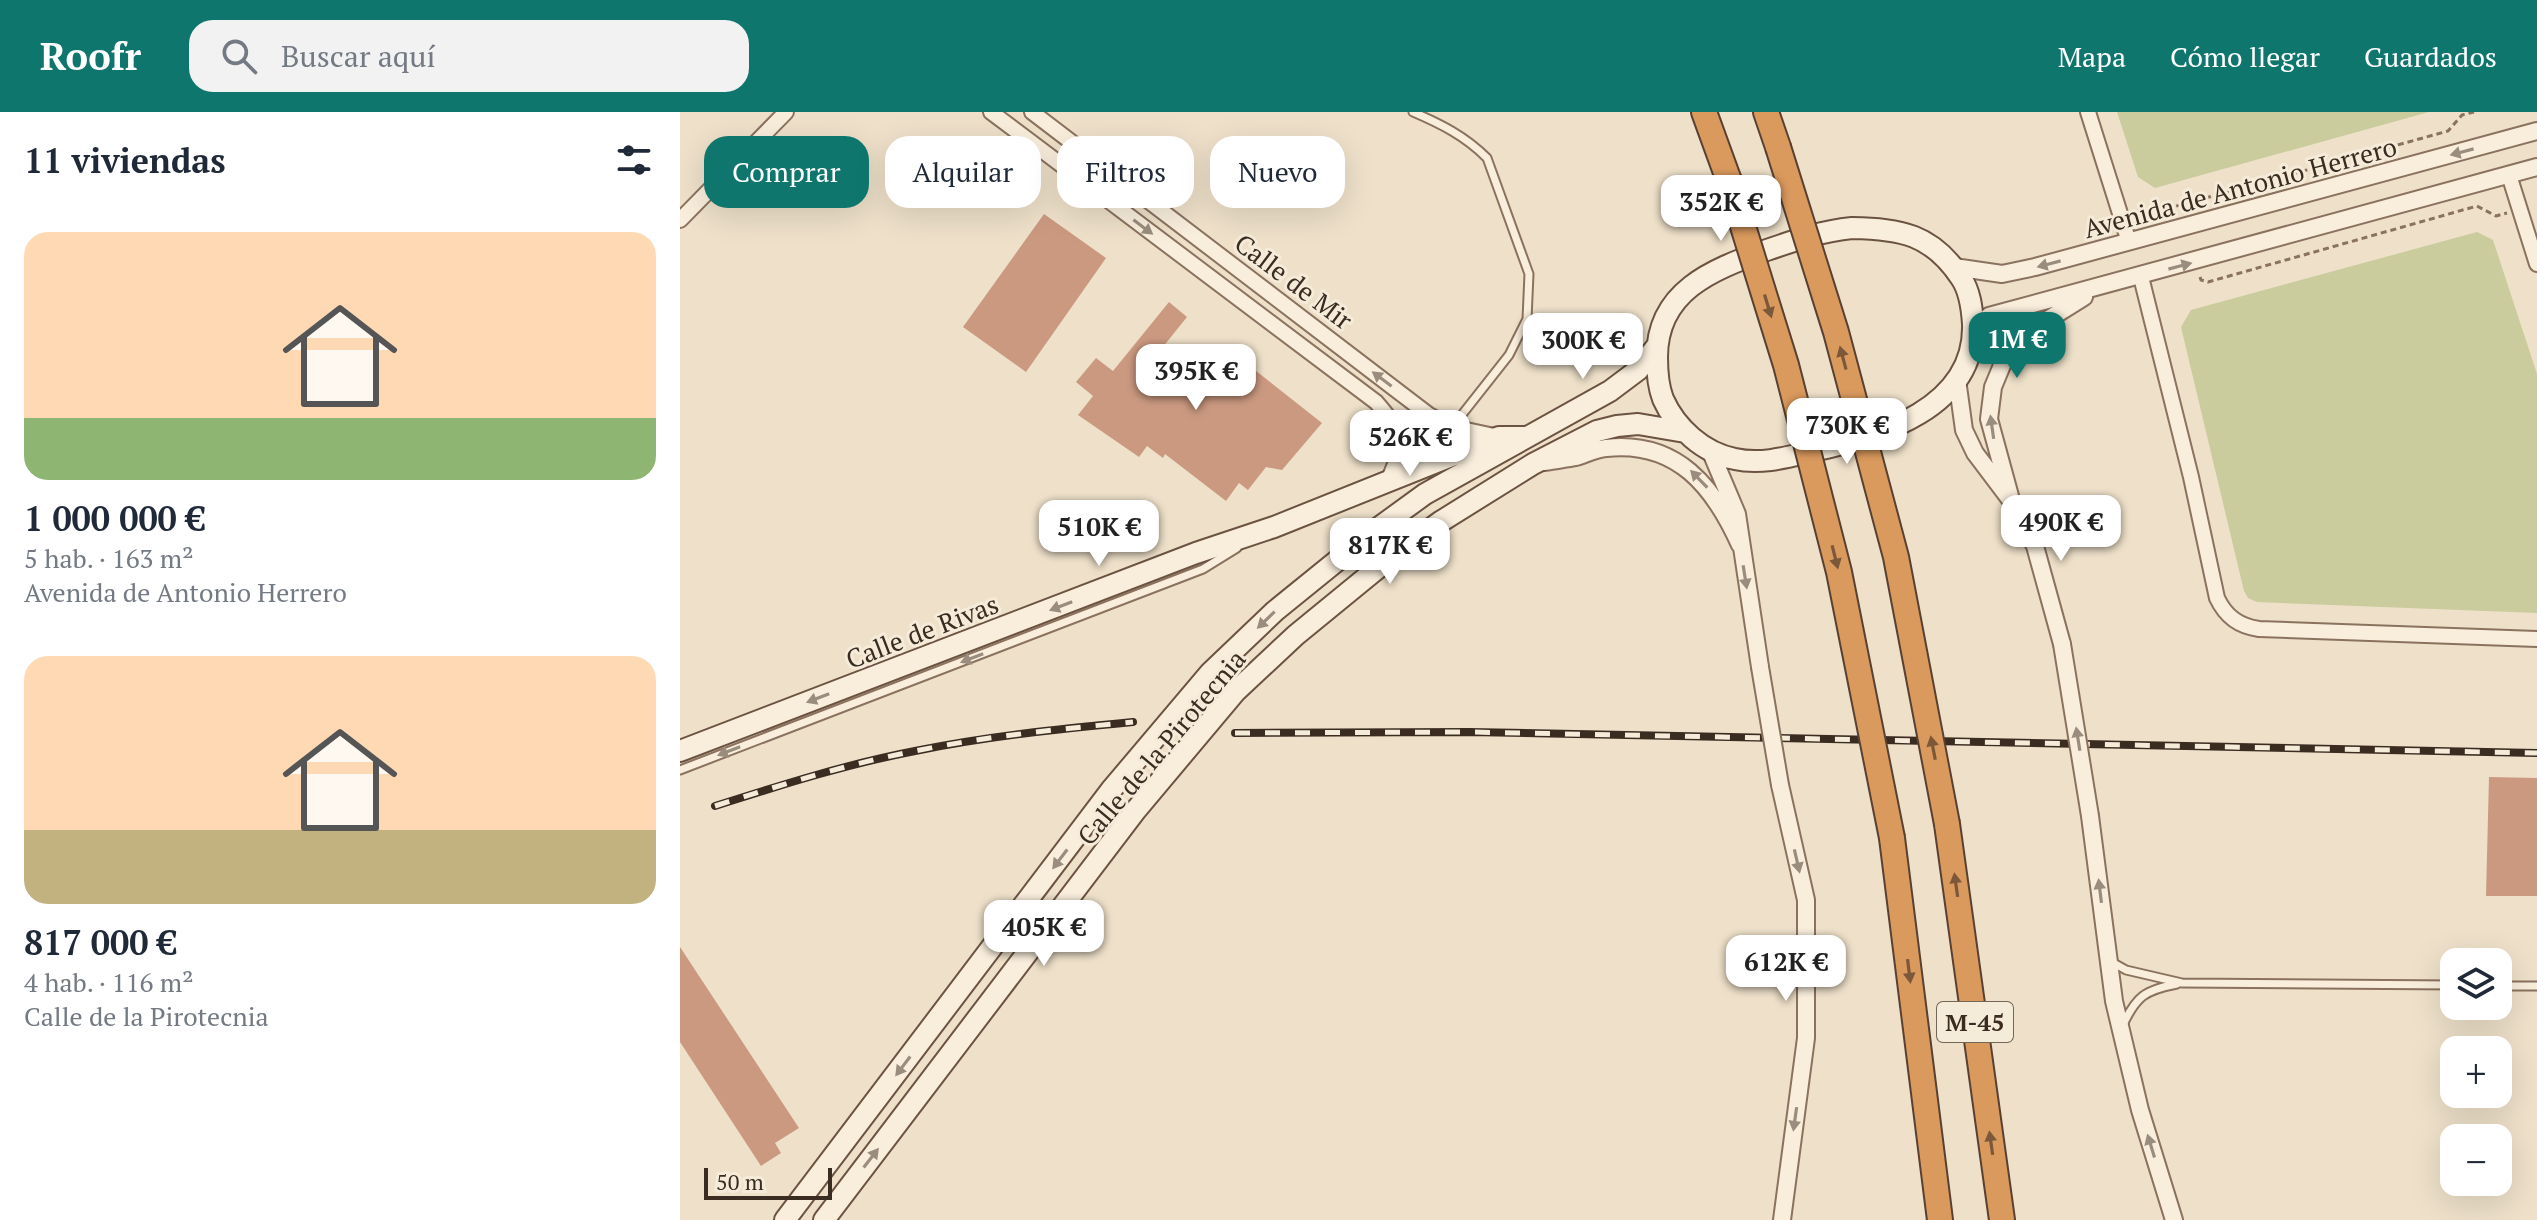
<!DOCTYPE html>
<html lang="es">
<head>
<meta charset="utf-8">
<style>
  body { margin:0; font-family:"PT Serif",serif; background:#f2f2f3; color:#1f2937; height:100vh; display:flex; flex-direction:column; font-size:30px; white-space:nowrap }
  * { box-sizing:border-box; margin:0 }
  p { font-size:26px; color:#747a83 }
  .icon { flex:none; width:44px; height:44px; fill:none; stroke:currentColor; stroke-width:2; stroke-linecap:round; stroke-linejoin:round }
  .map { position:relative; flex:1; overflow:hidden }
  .panel { display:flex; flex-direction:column; background:#fff; width:680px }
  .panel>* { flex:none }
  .top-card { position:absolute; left:24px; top:24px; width:760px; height:72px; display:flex; gap:16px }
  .buttons { position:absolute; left:1760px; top:836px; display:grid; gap:16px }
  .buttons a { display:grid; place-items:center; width:72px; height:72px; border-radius:16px; background:#fff; box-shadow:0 8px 32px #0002; font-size:40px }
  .scale { position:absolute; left:24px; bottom:20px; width:128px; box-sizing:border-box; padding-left:8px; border:4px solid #3b2c21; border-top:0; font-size:22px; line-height:28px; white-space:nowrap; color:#3b2c21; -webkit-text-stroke:6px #f5ebd9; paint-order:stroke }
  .price { position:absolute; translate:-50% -68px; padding:0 18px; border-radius:16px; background:#fff; color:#222; font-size:26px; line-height:52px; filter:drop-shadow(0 2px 4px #0008) }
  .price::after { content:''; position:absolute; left:50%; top:48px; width:24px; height:18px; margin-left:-12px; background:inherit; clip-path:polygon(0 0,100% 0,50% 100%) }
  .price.on { background:#0f766e; color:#fff }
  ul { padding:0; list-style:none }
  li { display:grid; align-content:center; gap:16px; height:424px; padding:0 24px }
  li span { display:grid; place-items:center; height:248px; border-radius:24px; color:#555 }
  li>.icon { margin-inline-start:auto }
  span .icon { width:144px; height:144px; fill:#fffc; stroke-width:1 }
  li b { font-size:34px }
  h2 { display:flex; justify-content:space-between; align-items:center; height:96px; padding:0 24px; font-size:34px }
  .chip { padding:0 28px; border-radius:24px; background:#fff; box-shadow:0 8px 32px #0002; font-size:28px; line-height:72px }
  .chip.on { background:#0f766e; color:#fff }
  header { display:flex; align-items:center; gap:48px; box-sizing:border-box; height:112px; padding:0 40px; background:#0f766e; color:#fff }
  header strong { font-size:38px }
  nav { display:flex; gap:44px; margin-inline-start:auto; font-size:28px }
  .search { width:560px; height:72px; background:#f2f2f3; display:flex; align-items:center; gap:20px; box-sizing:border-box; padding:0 28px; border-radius:24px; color:#747a83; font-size:30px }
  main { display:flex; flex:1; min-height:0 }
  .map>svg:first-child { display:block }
  .green { fill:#cacc9d }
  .building { fill:#cb9980 }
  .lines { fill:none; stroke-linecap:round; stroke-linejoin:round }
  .service-casing { stroke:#8a725e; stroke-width:11 }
  .minor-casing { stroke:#8a725e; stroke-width:18 }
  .tertiary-casing { stroke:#8a725e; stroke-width:20 }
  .secondary-casing { stroke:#6c5341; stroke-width:24 }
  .motorway-casing { stroke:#584132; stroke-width:28 }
  .path { stroke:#8a725e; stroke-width:3; stroke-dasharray:6 4; stroke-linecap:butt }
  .service { stroke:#f9eedc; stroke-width:7 }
  .minor { stroke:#f9eedc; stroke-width:14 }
  .tertiary { stroke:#f9eedc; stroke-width:16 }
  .secondary { stroke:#f9eedc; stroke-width:20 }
  .motorway { stroke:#da995d; stroke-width:24 }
  .rail-casing { stroke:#3b2c21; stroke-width:8 }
  .rail { stroke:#f5ebd9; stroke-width:5; stroke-dasharray:15; stroke-linecap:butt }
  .tertiary-bridge-casing { stroke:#8a725e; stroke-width:20; stroke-linecap:butt }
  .motorway-bridge-casing { stroke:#584132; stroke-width:28; stroke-linecap:butt }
  .tertiary-bridge { stroke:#f9eedc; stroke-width:16 }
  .motorway-bridge { stroke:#da995d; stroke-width:24 }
  .oneway { fill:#9a8d7e }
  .oneway2 { fill:#7b5839 }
  .labels { text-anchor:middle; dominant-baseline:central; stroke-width:6; stroke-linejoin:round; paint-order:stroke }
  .shield { fill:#f5ebd9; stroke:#736558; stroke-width:2 }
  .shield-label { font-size:24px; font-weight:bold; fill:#3b2c21 }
  .street-label { font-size:26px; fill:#3b2c21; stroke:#f5ebd9 }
</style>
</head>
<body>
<header>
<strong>Roofr</strong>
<div class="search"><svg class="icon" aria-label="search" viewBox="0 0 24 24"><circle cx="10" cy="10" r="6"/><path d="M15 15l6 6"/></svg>Buscar aquí</div>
<nav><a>Mapa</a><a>Cómo llegar</a><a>Guardados</a></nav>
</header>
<main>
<section class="panel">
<h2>11 viviendas<svg class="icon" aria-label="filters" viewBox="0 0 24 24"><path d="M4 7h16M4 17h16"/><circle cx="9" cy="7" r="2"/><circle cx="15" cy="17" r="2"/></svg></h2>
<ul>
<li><span style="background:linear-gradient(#ffd9b3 75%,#8fb573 0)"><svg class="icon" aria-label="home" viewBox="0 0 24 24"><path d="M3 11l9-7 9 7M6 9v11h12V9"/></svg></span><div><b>1 000 000 €</b><p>5 hab. · 163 m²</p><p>Avenida de Antonio Herrero</p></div></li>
<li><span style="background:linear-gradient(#ffd9b3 70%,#c2b280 0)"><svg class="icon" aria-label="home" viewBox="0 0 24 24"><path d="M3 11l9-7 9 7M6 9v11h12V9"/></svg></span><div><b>817 000 €</b><p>4 hab. · 116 m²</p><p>Calle de la Pirotecnia</p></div></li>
</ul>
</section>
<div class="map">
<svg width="1857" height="1108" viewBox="0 0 1857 1108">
  <rect width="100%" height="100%" fill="#eee0c9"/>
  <path class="green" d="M1437 0H1749L1475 76 1458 65Z
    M1797 120 1813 128 1857 262V501L1577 490 1568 486 1564 479 1501 215 1511 198Z"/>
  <path class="building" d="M364 102 426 146 346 260 283 215Z
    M489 190 507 205 478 241 518 273 547 236 642 311 602 358 586 355 568 378 559 371 546 389 485 342 483 346 467 334 459 345 398 303 413 284 396 270 416 246 433 259Z
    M1809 665 1857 666V784H1806Z
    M0 835 119 1016 95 1031 101 1041 81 1054 0 930Z"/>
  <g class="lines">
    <defs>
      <path id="service" d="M733 0C761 12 785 24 807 46L849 162 847 207 829 243 773 314
        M0 658 523 457 557 436
        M1430 849 1446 858 1502 871 1774 873
        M1818 874H1857
        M1442 915C1456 884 1465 878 1497 872"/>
      <path id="minor" d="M311 0 696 290C724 322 725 331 708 369
        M352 0 749 303 772 315 819 325
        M1408 0 1449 130
        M1829 63 1857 152
        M0 108 106 0
        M1461 165 1511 365 1537 486C1546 505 1559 514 1579 517L1857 527"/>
      <path id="tertiary" d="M1274 155 1322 162 1355 155 1857 19
        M1293 218 1309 204 1857 55
        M1277 267 1284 318 1295 341 1332 390 1355 434 1382 532
        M1030 338 1057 402 1080 555
        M865 350C875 348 886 347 896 345 906 342 915 337 926 336 997 328 1034 375 1060 433
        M1330 384 1309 307 1313 275 1325 246 1356 215 1404 185
        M1100 673 1126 788V926L1102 1108
        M1410 704 1434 889 1460 998 1494 1108"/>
      <path id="secondary" d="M1172 116C1221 117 1252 122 1281 166 1290 179 1292 196 1293 212 1296 296 1199 325 1133 339 1108 345 1081 353 1055 347 1023 341 996 316 983 287 978 274 977 259 977 245 977 179 1032 158 1084 139 1113 129 1141 119 1172 116Z
        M0 639 516 441 594 415 819 325H844
        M105 1108 431 678 530 561 595 499 690 422 745 382 930 279 958 258 977 234
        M144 1108 456 698 555 580 616 523 704 451 760 410 853 352 917 319 937 314 958 312 1005 320"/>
      <path id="motorway" d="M1024 0 1048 66
        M1086 0 1098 35
        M1267 712 1322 1108
        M1212 726 1260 1108"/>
    </defs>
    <use href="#service" class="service-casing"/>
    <use href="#minor" class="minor-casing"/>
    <use href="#tertiary" class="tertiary-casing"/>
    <use href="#secondary" class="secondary-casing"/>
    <use href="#motorway" class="motorway-casing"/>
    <path class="path" d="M1457 99 1475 100 1768 19 1782 3 1794 0
      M1520 165 1521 168 1528 170 1797 94 1816 104 1827 101"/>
    <use href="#service" class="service"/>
    <use href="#minor" class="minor"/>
    <use href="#tertiary" class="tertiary"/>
    <use href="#secondary" class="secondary"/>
    <use href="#motorway" class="motorway"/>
    <defs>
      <path id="rail" d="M555 621 789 620 1857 641
        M35 694C101 673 167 652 235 639 308 624 380 617 453 610"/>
    </defs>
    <use href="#rail" class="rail-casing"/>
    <use href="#rail" class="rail"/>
    <defs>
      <path id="tertiary-bridge" d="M1382 532 1410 704
        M1080 555 1100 673"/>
      <path id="motorway-bridge" d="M1098 35 1156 220 1216 445 1267 712
        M1048 66 1106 253 1159 460 1212 726"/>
    </defs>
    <use href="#tertiary-bridge" class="tertiary-bridge-casing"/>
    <use href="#motorway-bridge" class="motorway-bridge-casing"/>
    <use href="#tertiary-bridge" class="tertiary-bridge"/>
    <use href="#motorway-bridge" class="motorway-bridge"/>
  </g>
  <defs><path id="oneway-solid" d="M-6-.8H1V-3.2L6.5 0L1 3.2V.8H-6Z" transform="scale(2)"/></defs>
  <g class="oneway">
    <use href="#oneway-solid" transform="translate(1782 40) rotate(165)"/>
    <use href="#oneway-solid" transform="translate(463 115) rotate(37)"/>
    <use href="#oneway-solid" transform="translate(1369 152) rotate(165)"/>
    <use href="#oneway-solid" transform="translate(1500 154) rotate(-15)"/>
    <use href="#oneway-solid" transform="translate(702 267) rotate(-143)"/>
    <use href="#oneway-solid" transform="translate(1312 315) rotate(-98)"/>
    <use href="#oneway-solid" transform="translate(1019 367) rotate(-134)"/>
    <use href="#oneway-solid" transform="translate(1065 465) rotate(81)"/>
    <use href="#oneway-solid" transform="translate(381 494) rotate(159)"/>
    <use href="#oneway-solid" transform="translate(586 508) rotate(136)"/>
    <use href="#oneway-solid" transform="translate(292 546) rotate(159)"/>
    <use href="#oneway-solid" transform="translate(138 586) rotate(159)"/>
    <use href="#oneway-solid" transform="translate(1398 627) rotate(-99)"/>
    <use href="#oneway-solid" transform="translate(49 639) rotate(159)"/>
    <use href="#oneway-solid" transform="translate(380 747) rotate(127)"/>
    <use href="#oneway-solid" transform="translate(1117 749) rotate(77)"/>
    <use href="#oneway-solid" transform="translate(1420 779) rotate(-97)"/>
    <use href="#oneway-solid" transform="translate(223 954) rotate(127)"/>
    <use href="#oneway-solid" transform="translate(1115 1007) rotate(98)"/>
    <use href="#oneway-solid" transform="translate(1471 1034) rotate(-107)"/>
    <use href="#oneway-solid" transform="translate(191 1046) rotate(-52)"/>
  </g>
  <g class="oneway2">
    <use href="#oneway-solid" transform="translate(1088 194) rotate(73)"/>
    <use href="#oneway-solid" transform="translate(1163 246) rotate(-105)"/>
    <use href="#oneway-solid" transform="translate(1155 445) rotate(76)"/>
    <use href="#oneway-solid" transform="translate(1253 636) rotate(-101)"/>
    <use href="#oneway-solid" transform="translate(1276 773) rotate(-98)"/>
    <use href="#oneway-solid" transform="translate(1229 859) rotate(83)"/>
    <use href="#oneway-solid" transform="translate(1311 1031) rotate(-98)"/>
  </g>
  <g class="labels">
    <rect class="shield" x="1257" y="890" width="76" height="40" rx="6"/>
    <g class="shield-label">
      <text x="1295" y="910">M-45</text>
    </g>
    <g class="street-label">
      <text transform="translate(1560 75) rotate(-15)">Avenida de Antonio Herrero</text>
      <text transform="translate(614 169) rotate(37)">Calle de Mir</text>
      <text transform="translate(242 519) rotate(-21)">Calle de Rivas</text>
      <text transform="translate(481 635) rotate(-50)">Calle de la Pirotecnia</text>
    </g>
  </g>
</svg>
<div class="buttons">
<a><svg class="icon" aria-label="layers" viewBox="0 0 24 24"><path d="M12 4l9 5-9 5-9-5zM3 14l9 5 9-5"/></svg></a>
<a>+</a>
<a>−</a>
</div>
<div class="scale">50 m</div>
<b class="price" style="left:1041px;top:131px">352K €</b>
<b class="price on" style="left:1337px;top:268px">1M €</b>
<b class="price" style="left:903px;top:269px">300K €</b>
<b class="price" style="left:516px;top:300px">395K €</b>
<b class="price" style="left:1167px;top:354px">730K €</b>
<b class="price" style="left:730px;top:366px">526K €</b>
<b class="price" style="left:1381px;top:451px">490K €</b>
<b class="price" style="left:419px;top:456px">510K €</b>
<b class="price" style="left:710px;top:474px">817K €</b>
<b class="price" style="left:364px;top:856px">405K €</b>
<b class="price" style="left:1106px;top:891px">612K €</b>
<div class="top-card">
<a class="chip on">Comprar</a>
<a class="chip">Alquilar</a>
<a class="chip">Filtros</a>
<a class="chip">Nuevo</a>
</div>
</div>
</main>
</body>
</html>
